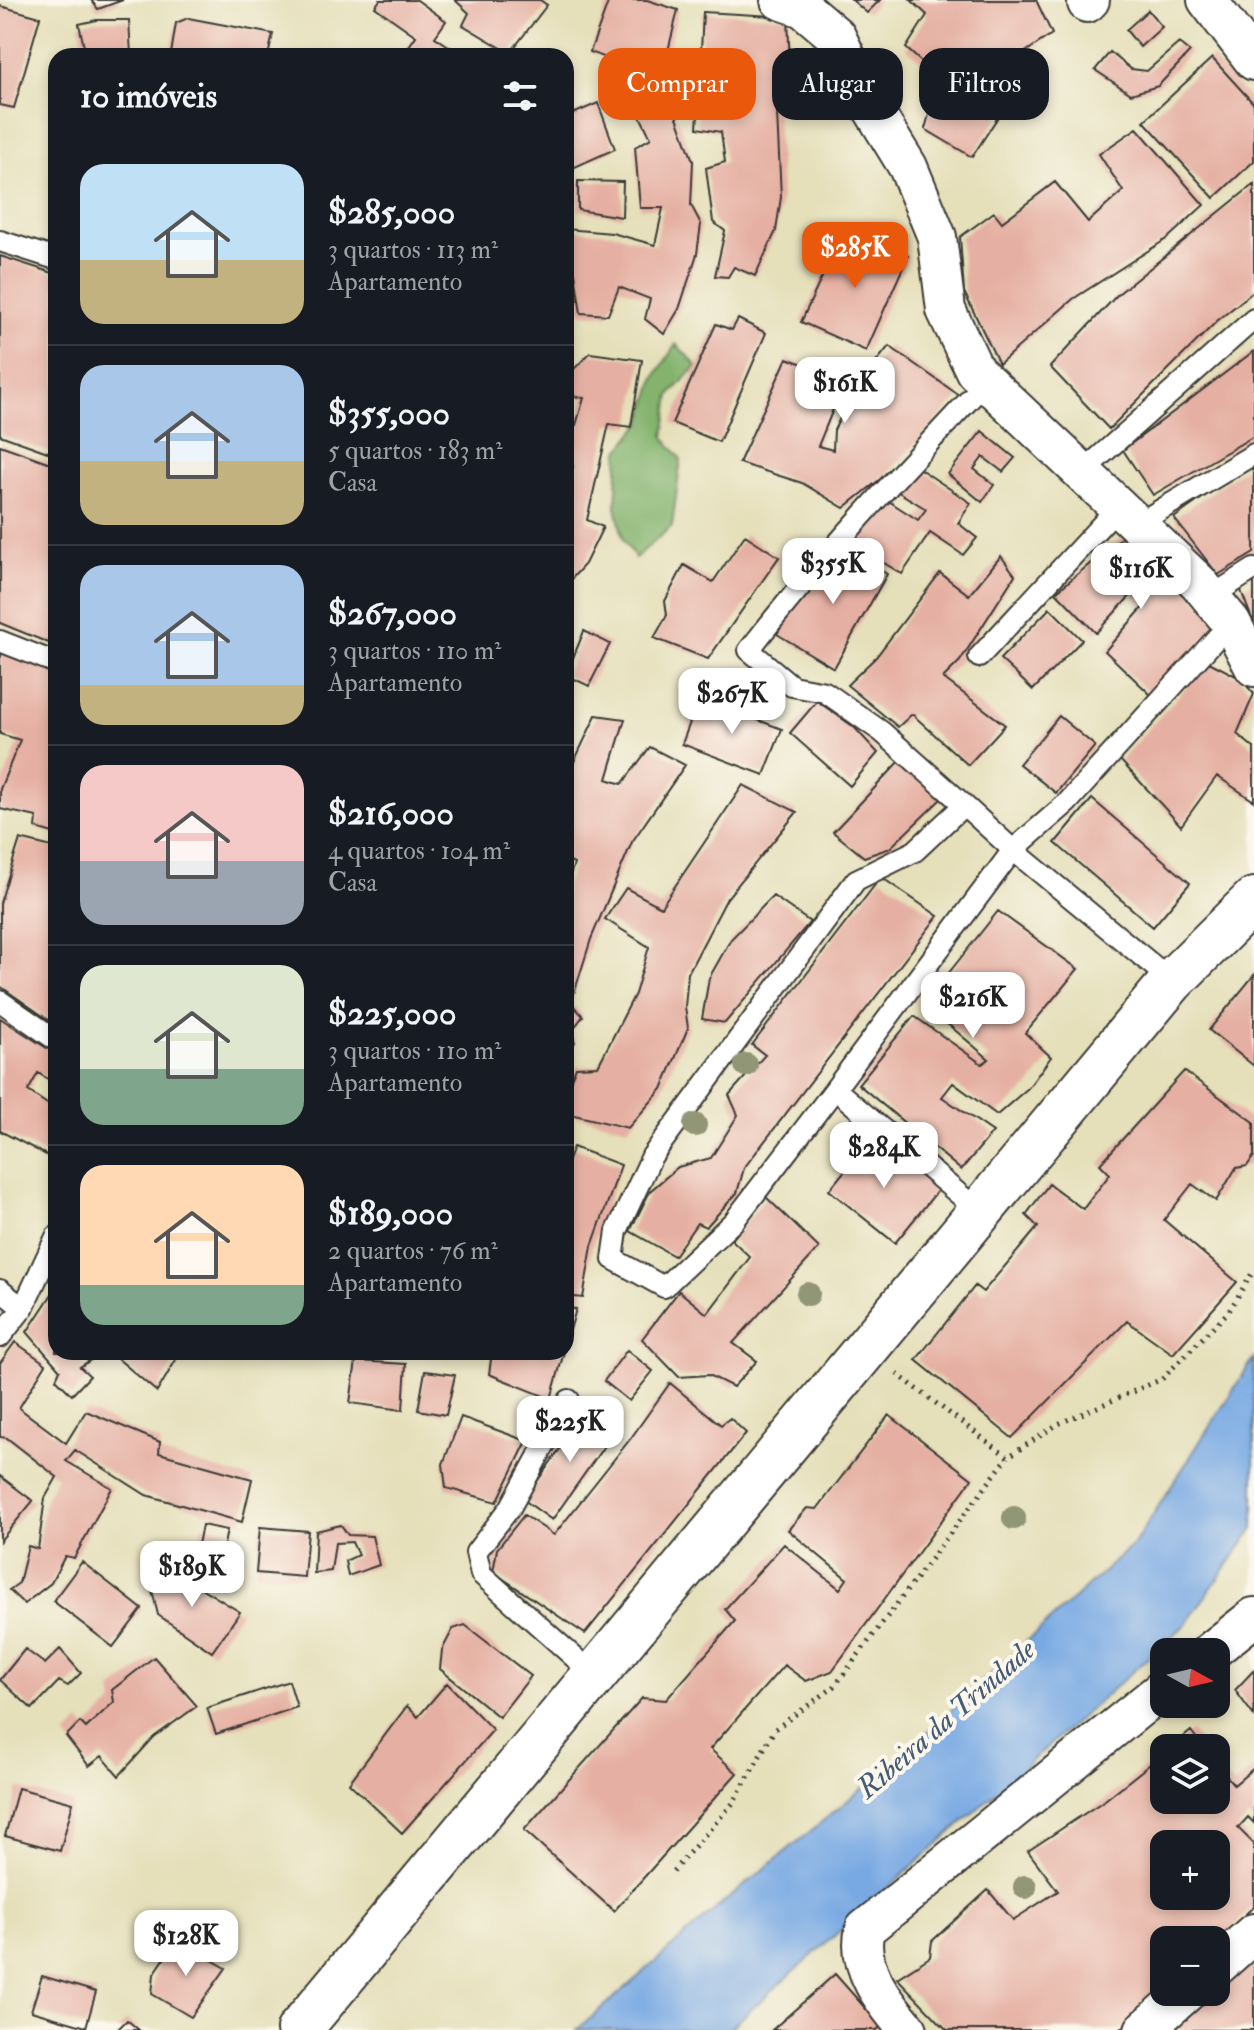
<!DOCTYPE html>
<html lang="pt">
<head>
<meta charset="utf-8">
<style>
  body { margin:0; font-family:"IM FELL Double Pica",serif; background:#242831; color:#f1f3f6; height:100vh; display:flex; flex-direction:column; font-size:30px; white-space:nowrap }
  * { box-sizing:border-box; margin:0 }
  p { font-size:26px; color:#9ea1a6 }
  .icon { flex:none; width:44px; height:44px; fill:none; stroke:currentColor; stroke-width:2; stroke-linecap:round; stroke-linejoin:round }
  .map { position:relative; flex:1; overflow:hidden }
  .panel { position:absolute; left:48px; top:48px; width:526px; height:1312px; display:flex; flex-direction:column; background:#171b24; border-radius:24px; box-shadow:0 4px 12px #0003 }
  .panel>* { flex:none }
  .banner { position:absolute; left:598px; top:48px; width:536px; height:72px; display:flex; gap:16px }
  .needle { width:52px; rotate:98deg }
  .buttons { position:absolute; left:1150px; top:1638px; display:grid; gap:16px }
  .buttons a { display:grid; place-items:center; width:80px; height:80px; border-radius:16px; background:#171b24; box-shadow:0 4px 12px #0003; font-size:40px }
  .price { position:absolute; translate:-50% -68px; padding:0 18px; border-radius:16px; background:#fff; color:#222; font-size:26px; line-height:52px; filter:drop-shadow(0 2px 4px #0008) }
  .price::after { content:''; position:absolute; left:50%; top:48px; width:24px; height:18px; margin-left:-12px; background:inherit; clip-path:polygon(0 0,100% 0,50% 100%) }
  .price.on { background:#ea580c; color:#fff }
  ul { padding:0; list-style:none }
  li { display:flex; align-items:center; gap:24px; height:200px; padding:0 32px }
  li+li { border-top:2px solid #363941 }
  li span { display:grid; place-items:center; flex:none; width:224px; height:160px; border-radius:24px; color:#555 }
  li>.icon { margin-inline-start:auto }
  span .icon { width:96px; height:96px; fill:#fffc; stroke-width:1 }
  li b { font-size:34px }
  h2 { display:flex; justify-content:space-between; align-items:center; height:96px; padding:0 32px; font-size:34px }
  .chip { padding:0 28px; border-radius:24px; background:#171b24; box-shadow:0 4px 12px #0003; font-size:28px; line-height:72px }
  .chip.on { background:#ea580c; color:#fff }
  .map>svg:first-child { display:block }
  .forest { fill:#83b36d; stroke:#506844; stroke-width:2 }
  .water { fill:#78a9e3; stroke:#4a6280; stroke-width:2 }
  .building { fill:#e5b0a3; fill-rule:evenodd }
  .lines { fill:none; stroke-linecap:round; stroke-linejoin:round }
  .lane-casing { stroke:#3a3934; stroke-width:24 }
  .street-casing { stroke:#3a3934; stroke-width:42 }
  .secondary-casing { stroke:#3a3934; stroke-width:48 }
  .path { stroke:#3a3934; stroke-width:5; stroke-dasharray:2 6; stroke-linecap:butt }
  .lane { stroke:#fff; stroke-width:20 }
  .street { stroke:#fff; stroke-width:38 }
  .secondary { stroke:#fff; stroke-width:44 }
  .tree { fill:#919676 }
  .labels { text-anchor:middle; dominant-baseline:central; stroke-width:8; stroke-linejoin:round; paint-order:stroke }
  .water-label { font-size:30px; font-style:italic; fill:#455b76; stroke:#fbf7ec }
</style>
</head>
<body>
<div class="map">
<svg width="1254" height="2030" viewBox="0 0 1254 2030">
  <rect width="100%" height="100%" fill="#fbf7ec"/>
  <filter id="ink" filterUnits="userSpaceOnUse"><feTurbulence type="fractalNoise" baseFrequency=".0125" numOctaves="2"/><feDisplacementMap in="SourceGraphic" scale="16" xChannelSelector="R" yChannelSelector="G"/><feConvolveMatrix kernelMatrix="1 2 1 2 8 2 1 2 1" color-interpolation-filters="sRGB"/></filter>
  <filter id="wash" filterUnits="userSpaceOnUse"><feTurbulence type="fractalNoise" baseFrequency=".006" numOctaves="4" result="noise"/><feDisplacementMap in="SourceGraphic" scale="32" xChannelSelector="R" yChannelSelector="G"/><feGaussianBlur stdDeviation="1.8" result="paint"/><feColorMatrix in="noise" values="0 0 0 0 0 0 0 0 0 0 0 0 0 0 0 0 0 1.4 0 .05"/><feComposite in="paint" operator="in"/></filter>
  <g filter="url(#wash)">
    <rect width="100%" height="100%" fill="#e5dfba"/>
    <path class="forest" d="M676 344 697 366 670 395 664 437 681 459 672 526 635 558 623 539 616 506 619 451 642 422 655 377Z"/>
    <path class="water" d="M1254 1358V1528L1185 1625 728 2030H577L717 1908 892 1764 1134 1544Z"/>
    <g id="blocks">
      <path class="building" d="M91 0H123L98 9Z
        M380 0H417L446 21 435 37 464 56H402L416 36 375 7Z
        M455 0H540L547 5 510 53 463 25 469 13Z
        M609 0H647L678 10 662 76 693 161 691 205 701 224 697 254 679 309 664 334 645 319 650 299 619 287 608 315 581 313 575 273 566 272V229L612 233 655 245 663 208H640L635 147 651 138 626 88 630 67 590 52Z
        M852 0H880L867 13Z
        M911 0H1036L1052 34 1011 62 1018 86 972 157 925 129 939 78 906 48 927 15Z
        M0 6 40 17 14 108 0 105Z
        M1148 10 1162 27 1140 47 1126 30Z
        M703 12 788 17 790 71 775 72 781 197 776 231 755 276 734 267 728 277 715 276 725 231 713 222 706 168 725 162 721 132 697 128 699 102 729 96 727 83 700 70Z
        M188 18 273 34 268 56 171 54 176 23Z
        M97 20H129L131 56H86L79 24Z
        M1179 43 1190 52 1158 86 1131 94 1095 70 1110 52 1131 69 1147 71Z
        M1212 58 1254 104V161L1214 198 1144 121Z
        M598 103 615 149 566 171V117Z
        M1137 128 1204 205 1168 238 1073 299 999 364 964 292 960 237 994 212 1002 222 1055 182 1088 222 1123 191 1099 154Z
        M578 181 623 182 622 217 578 210Z
        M1254 184V291L1217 321 1109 429 1050 367 1118 294Z
        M844 230 908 256 866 351 801 322Z
        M0 256 56 274V455L0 435Z
        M738 319 766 333 719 442 672 423 716 324 732 330Z
        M889 346 960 396 888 473 844 508 802 483 739 463 787 358 845 380 818 446 833 450 834 430 856 387Z
        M1254 351V436L1153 495 1123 450Z
        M590 353 642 360 631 427 609 424 587 520 603 527 585 564 566 585V495L573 466 566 464V426L576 425 584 398 566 395V389L573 370Z
        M982 431 1015 458 1003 472 983 457 974 469 994 485 982 502 948 474Z
        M0 445 56 465V646L0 623Z
        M1249 465 1254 472V553L1218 575 1174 518Z
        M917 467 971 503 958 523 977 538 963 555 930 533 902 574 848 541 887 500 918 520 926 509 897 491Z
        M1128 532 1220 622 1152 696 1105 651 1145 605 1132 594 1096 633 1056 592Z
        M745 535 779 557 708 659 654 638 667 615 665 601 684 565 713 582Z
        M840 545 887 574 834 668 777 634 804 589Z
        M1001 556 1015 575 960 661 943 678 1005 725 968 765 912 714 898 727 847 685 876 657 940 573 969 595Z
        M1254 582V624L1240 588Z
        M1050 608 1082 640 1033 690 1000 659Z
        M584 631 610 644 589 686 566 675Z
        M3 650 56 671V834L36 828 37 817 0 809V789L20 740 0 734V659Z
        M1209 662 1240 678 1254 694 1237 734 1254 748V801L1217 776 1181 826 1120 760Z
        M699 698 782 729 764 775 682 744Z
        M817 701 854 727 878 753 850 786 790 733Z
        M596 715 625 719 607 779 622 784 650 747 685 765 632 842 591 939 571 1003 583 1016 571 1032 575 1042 566 1055V886L574 864 566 860V779Z
        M1059 716 1095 746 1056 793 1019 764Z
        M901 760 941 799 890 848 864 857 833 832Z
        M743 785 797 812 727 898 688 973 685 1007 688 1028 662 1089 628 1128 566 1113V1092L576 1067 598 1066 635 994 649 947 605 919 626 888 661 907Z
        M1092 799 1190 883 1153 927 1055 843Z
        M20 839 56 848V896L50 915 56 916V1025L0 986V903Z
        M881 877 938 916 744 1168 737 1193 706 1227 697 1223 674 1256 630 1231 650 1191 678 1167 711 1158 738 1115 729 1095 765 1055 752 1045Z
        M773 896 810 922 725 1023 702 1019 709 978 731 939Z
        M998 911 1078 969 1025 1033 1051 1057 1028 1088 997 1115 953 1083 942 1097 993 1132 961 1170 858 1084 914 1016 982 1064 989 1059 924 1004Z
        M1254 975V1066L1209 1030Z
        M0 1018 56 1054V1084L38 1073 28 1091 56 1110V1160L0 1131Z
        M1184 1071 1254 1122V1156L1247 1166 1236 1168 1216 1201 1192 1184 1164 1220 1237 1282 1173 1354 1127 1321 1012 1438 916 1360 975 1286 983 1292 1038 1227 1026 1215 1049 1184 1083 1209 1110 1174 1100 1164Z
        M873 1136 939 1189 895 1243 829 1190Z
        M573 1147 621 1165 592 1246 583 1298 566 1296V1266L571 1255 566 1252V1166Z
        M766 1197 819 1248 733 1343 757 1361 733 1387 709 1375 679 1377 642 1339 679 1291 707 1314 750 1257 732 1240Z
        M56 1288V1352H103L80 1367 90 1376 72 1395 56 1379 60 1370 27 1332Z
        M566 1308 576 1309 567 1341H566Z
        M15 1342 46 1364 19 1408 66 1443 86 1411 160 1442 159 1453 252 1479 242 1522 146 1495 75 1450 66 1461 112 1488 74 1558 65 1556 51 1583 24 1604 9 1590 19 1583 28 1546 38 1549 45 1498 57 1477 7 1438 0 1437V1363Z
        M627 1350 653 1371 629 1401 604 1381Z
        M110 1352H179L180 1353 157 1392Z
        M492 1352H564L551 1399 489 1374Z
        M356 1361 406 1364 403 1410 350 1403Z
        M425 1371 455 1375 446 1415 418 1410Z
        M670 1383 721 1425 730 1418 746 1433 585 1634 493 1572 497 1549 524 1515 554 1535 631 1438Z
        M588 1409 616 1429 552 1520 524 1500Z
        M889 1415 972 1479 832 1671 806 1681 784 1665 710 1749 737 1773 614 1911 524 1830 642 1698 666 1700 735 1621 725 1609 784 1544 840 1589 847 1579 788 1530 807 1508 817 1509Z
        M461 1417 527 1441 497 1502 446 1488 443 1464Z
        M0 1476 33 1501 0 1541Z
        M202 1525 227 1530 217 1579 192 1574Z
        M341 1525 348 1535 372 1536 379 1565 348 1576 345 1561 358 1555 352 1542 335 1543 331 1571 314 1573 316 1531Z
        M260 1527 308 1531 304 1577 256 1573Z
        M82 1562 142 1609 113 1647 53 1601Z
        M165 1566 240 1612 212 1652 158 1615 152 1590Z
        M465 1625 531 1676 499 1717 440 1669 442 1650 453 1629Z
        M25 1649 45 1664 60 1649 81 1673 68 1686 59 1681 32 1709 0 1680Z
        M154 1657 197 1706 154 1737 119 1776 102 1756 89 1766 66 1736 80 1722 86 1728 114 1702 112 1690Z
        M1254 1670V1716L1235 1690Z
        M289 1681 297 1707 216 1734 207 1708Z
        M447 1683 493 1730 402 1833 349 1783 407 1706 418 1717Z
        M1191 1731 1204 1748H1170Z
        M1164 1753V1800H1216V1763L1234 1785 1254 1768V1823L1248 1817 1238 1828 1254 1844V1906L1216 1943V1940H1164V1993L1120 2030H947L897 1978 930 1957 932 1941 988 1890 1013 1920 1058 1891 1028 1851 1105 1800ZM1164 1844H1216V1896H1164Z
        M18 1788 73 1803 60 1851 5 1836Z
        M177 1940 226 1968 191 2017 152 1994 154 1974Z
        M1254 1959V2030H1174Z
        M835 1974 881 2026 877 2030H772Z
        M42 1976 96 1992 86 2027 31 2011Z
        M127 2020 139 2030H117Z"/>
    </g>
  </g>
  <g filter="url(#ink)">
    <use href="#blocks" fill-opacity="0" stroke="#3a3934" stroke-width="2"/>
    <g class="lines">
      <defs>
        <path id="lane" d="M0 241 56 259
          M1081 473 1254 319
          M1137 524 1254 454
          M1210 597 1254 569
          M0 641 56 663
          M979 657 1118 507
          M964 805 882 732 825 692 792 686 749 650C822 556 904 469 986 382
          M0 1001 56 1040
          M835 1089 734 1221 664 1287 613 1259 617 1231 652 1156 856 880 915 851 964 805 1013 850 1067 803 1231 622
          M980 1212 835 1089 1013 850 1172 981
          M0 1290 23 1308
          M0 1337 23 1308 56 1237
          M569 1400 510 1508 476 1552 481 1574 594 1675"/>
        <path id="street" d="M780 0 803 8 836 36 867 100 908 167 937 237 946 310 975 371 1198 582 1231 622 1254 667
          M1207 0 1254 61
          M1087 3 1090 0
          M1210 1652 1254 1617
          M1216 1967 1254 1933
          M908 2030C885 2003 855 1967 865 1929L1164 1688
          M1144 2030 1187 1992"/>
        <path id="secondary" d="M299 2030 1172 981 1254 900"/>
      </defs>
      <use href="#lane" class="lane-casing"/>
      <use href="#street" class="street-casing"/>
      <use href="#secondary" class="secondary-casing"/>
      <path class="path" d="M897 1374 1008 1457 1058 1424 1162 1379 1229 1311 1254 1270
        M673 1871 734 1802 775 1729 834 1687 1008 1457"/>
      <use href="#lane" class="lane"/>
      <use href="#street" class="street"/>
      <use href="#secondary" class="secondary"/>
    </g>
    <g class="tree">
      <circle cx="746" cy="1065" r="12"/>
      <circle cx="695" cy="1125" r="12"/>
      <circle cx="808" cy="1294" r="12"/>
      <circle cx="1014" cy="1518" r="12"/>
      <circle cx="1025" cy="1887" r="12"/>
    </g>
  </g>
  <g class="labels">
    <g class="water-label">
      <text transform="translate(946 1719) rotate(-41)">Ribeira da Trindade</text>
    </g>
  </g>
</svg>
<div class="buttons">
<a><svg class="needle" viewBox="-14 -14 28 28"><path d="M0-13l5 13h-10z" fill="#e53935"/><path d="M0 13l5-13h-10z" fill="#9ea1a6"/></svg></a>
<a><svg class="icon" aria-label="layers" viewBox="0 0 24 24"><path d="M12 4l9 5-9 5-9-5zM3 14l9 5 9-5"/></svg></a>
<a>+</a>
<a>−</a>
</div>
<b class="price on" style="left:855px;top:290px">$285K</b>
<b class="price" style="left:845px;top:425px">$161K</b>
<b class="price" style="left:833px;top:606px">$355K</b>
<b class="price" style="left:1141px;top:611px">$116K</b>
<b class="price" style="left:732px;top:736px">$267K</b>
<b class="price" style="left:973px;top:1040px">$216K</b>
<b class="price" style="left:884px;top:1190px">$284K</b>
<b class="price" style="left:570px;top:1464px">$225K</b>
<b class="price" style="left:192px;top:1609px">$189K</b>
<b class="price" style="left:186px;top:1978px">$128K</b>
<div class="banner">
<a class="chip on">Comprar</a>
<a class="chip">Alugar</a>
<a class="chip">Filtros</a>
</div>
<section class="panel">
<h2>10 imóveis<svg class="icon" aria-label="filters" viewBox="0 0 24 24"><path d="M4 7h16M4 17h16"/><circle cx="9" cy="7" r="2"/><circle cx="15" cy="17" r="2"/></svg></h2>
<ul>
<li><span style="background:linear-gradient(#bfe0f5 60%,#c2b280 0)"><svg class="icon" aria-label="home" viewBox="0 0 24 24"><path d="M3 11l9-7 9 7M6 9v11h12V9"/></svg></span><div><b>$285,000</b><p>3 quartos · 113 m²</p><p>Apartamento</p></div></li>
<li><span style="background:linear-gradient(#a9c7e8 60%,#c2b280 0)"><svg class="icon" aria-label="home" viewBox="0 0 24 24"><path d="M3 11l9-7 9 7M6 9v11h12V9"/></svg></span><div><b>$355,000</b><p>5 quartos · 183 m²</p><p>Casa</p></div></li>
<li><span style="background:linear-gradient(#a9c7e8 75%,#c2b280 0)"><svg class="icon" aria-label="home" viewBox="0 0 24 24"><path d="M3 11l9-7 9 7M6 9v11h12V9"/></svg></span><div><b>$267,000</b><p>3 quartos · 110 m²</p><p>Apartamento</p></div></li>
<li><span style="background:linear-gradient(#f6c9c9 60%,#9aa5b1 0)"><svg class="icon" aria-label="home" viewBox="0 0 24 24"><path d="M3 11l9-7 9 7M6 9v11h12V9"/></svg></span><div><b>$216,000</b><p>4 quartos · 104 m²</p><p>Casa</p></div></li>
<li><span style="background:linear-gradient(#dfe7d0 65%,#7fa58c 0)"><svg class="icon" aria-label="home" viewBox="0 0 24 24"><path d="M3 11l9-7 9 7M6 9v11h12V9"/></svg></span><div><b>$225,000</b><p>3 quartos · 110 m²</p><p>Apartamento</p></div></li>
<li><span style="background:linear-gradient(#ffd9b3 75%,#7fa58c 0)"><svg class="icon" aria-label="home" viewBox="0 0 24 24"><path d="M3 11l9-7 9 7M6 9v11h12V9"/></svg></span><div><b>$189,000</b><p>2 quartos · 76 m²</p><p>Apartamento</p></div></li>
</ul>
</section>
</div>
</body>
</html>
